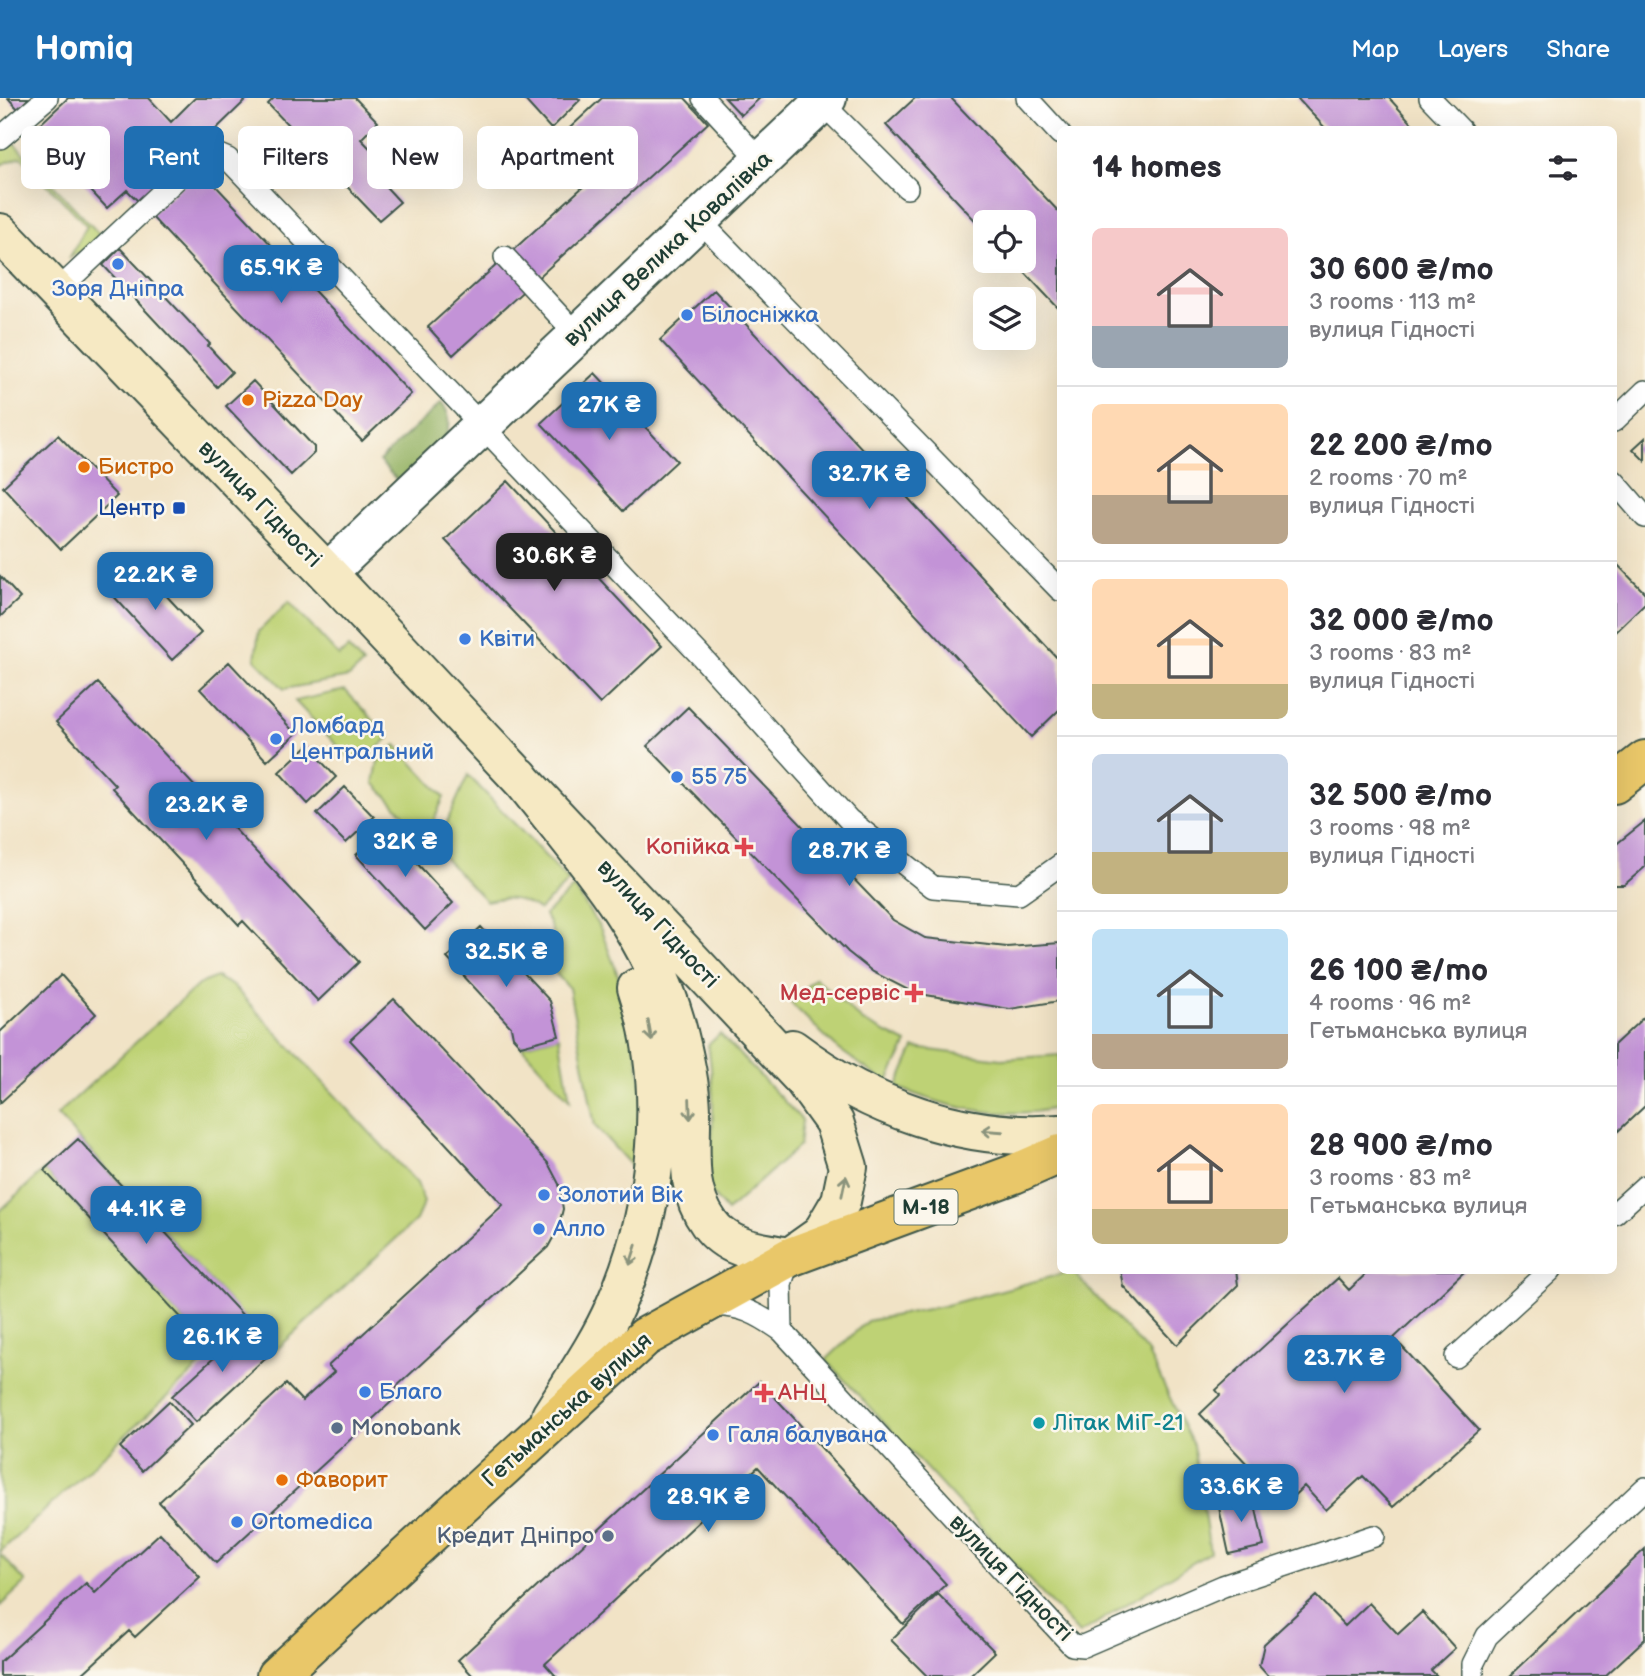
<!DOCTYPE html>
<html lang="en">
<head>
<meta charset="utf-8">
<style>
  body { margin:0; font-family:"Balsamiq Sans",sans-serif; background:#f7f7f7; color:#2b2b33; height:100vh; display:flex; flex-direction:column; font-size:26px; white-space:nowrap }
  * { box-sizing:border-box; margin:0 }
  p { font-size:23px; color:#7c7c81 }
  .icon { flex:none; width:38px; height:38px; fill:none; stroke:currentColor; stroke-width:2; stroke-linecap:round; stroke-linejoin:round }
  .map { position:relative; flex:1; overflow:hidden }
  .details { position:absolute; left:1057px; top:28px; width:560px; height:1148px; display:flex; flex-direction:column; background:#fff; border-radius:10px; box-shadow:0 7px 28px #0002 }
  .details>* { flex:none }
  .guide { position:absolute; left:21px; top:28px; width:665px; height:63px; display:flex; gap:14px }
  .controls { position:absolute; left:973px; top:112px; display:grid; gap:14px }
  .controls a { display:grid; place-items:center; width:63px; height:63px; border-radius:10px; background:#fff; box-shadow:0 7px 28px #0002; font-size:35px }
  .price { position:absolute; translate:-50% -60px; padding:0 16px; border-radius:14px; background:#1f6fb2; color:#fff; font-size:23px; line-height:46px; filter:drop-shadow(0 2px 4px #0008) }
  .price::after { content:''; position:absolute; left:50%; top:42px; width:21px; height:16px; margin-left:-10px; background:inherit; clip-path:polygon(0 0,100% 0,50% 100%) }
  .price.selected { background:#222; color:#fff }
  ul { padding:0; list-style:none }
  li { display:flex; align-items:center; gap:21px; height:175px; padding:0 35px }
  li+li { border-top:2px solid #e1e1e2 }
  li span { display:grid; place-items:center; flex:none; width:196px; height:140px; border-radius:10px; color:#555 }
  li>.icon { margin-inline-start:auto }
  span .icon { width:84px; height:84px; fill:#fffc; stroke-width:1 }
  li b { font-size:30px }
  h2 { display:flex; justify-content:space-between; align-items:center; height:84px; padding:0 35px; font-size:30px }
  .tag { padding:0 24px; border-radius:10px; background:#fff; box-shadow:0 7px 28px #0002; font-size:24px; line-height:63px }
  .tag.selected { background:#1f6fb2; color:#fff }
  header { display:flex; align-items:center; gap:42px; box-sizing:border-box; height:98px; padding:0 35px; background:#1f6fb2; color:#fff }
  header strong { font-size:33px }
  nav { display:flex; gap:38px; margin-inline-start:auto; font-size:24px }
  .map>svg:first-child { display:block }
  .green { fill:#bed275; stroke:#6e8854; stroke-width:2 }
  .forest { fill:#96b466; stroke:#5a784d; stroke-width:2 }
  .building { fill:#c393d7 }
  .lines { fill:none; stroke-linecap:round; stroke-linejoin:round }
  .lane-casing { stroke:#3e564a; stroke-width:24 }
  .street-casing { stroke:#3e564a; stroke-width:42 }
  .secondary-casing { stroke:#3e564a; stroke-width:42 }
  .highway-casing { stroke:#3e564a; stroke-width:42 }
  .lane { stroke:#fff; stroke-width:21 }
  .street { stroke:#fff; stroke-width:38 }
  .secondary { stroke:#f6e9c3; stroke-width:38 }
  .highway { stroke:#e9c769; stroke-width:38 }
  .oneway { stroke:#8a937c }
  .shop-dot { fill:#3f7fe0; stroke:#fbf7ec; stroke-width:2.5 }
  .food-dot { fill:#e8710a; stroke:#fbf7ec; stroke-width:2.5 }
  .transit-dot { fill:#1a4fb4; stroke:#fbf7ec; stroke-width:2.5 }
  .health-dot { fill:#e0444e; stroke:#fbf7ec; stroke-width:2.5 }
  .culture-dot { fill:#0f9aa8; stroke:#fbf7ec; stroke-width:2.5 }
  .service-dot { fill:#5c6f8a; stroke:#fbf7ec; stroke-width:2.5 }
  .labels { text-anchor:middle; dominant-baseline:central; stroke-width:5; stroke-linejoin:round; paint-order:stroke }
  .shield { fill:#fbf7ec; stroke:#61756b; stroke-width:2 }
  .shield-label { font-size:21px; font-weight:bold; fill:#1f3d34 }
  .street-label { font-size:23px; fill:#1f3d34; stroke:#fbf7ec }
  .shop-label { font-size:23px; fill:#366cbe; stroke:#fbf7ec; text-anchor:start }
  .food-label { font-size:23px; fill:#c56008; stroke:#fbf7ec; text-anchor:start }
  .transit-label { font-size:23px; fill:#164399; stroke:#fbf7ec; text-anchor:end }
  .health-label { font-size:23px; fill:#be3a42; stroke:#fbf7ec; text-anchor:end }
  .culture-label { font-size:23px; fill:#0d838f; stroke:#fbf7ec; text-anchor:start }
  .service-label { font-size:23px; fill:#4e5e75; stroke:#fbf7ec; text-anchor:start }
</style>
</head>
<body>
<header>
<strong>Homiq</strong>
<nav><a>Map</a><a>Layers</a><a>Share</a></nav>
</header>
<div class="map">
<svg width="1645" height="1578" viewBox="0 0 1645 1578">
  <rect width="100%" height="100%" fill="#fbf7ec"/>
  <filter id="ink" filterUnits="userSpaceOnUse"><feTurbulence type="fractalNoise" baseFrequency=".0143" numOctaves="2"/><feDisplacementMap in="SourceGraphic" scale="14" xChannelSelector="R" yChannelSelector="G"/><feConvolveMatrix kernelMatrix="1 2 1 2 8 2 1 2 1" color-interpolation-filters="sRGB"/></filter>
  <filter id="wash" filterUnits="userSpaceOnUse"><feTurbulence type="fractalNoise" baseFrequency=".00686" numOctaves="4" result="noise"/><feDisplacementMap in="SourceGraphic" scale="28" xChannelSelector="R" yChannelSelector="G"/><feGaussianBlur stdDeviation="1.57" result="paint"/><feColorMatrix in="noise" values="0 0 0 0 0 0 0 0 0 0 0 0 0 0 0 0 0 1.4 0 .05"/><feComposite in="paint" operator="in"/></filter>
  <g filter="url(#wash)">
    <rect width="100%" height="100%" fill="#f1e3c6"/>
    <path class="green" d="M11 42 101 138 86 152 70 159 87 128 21 59 0 67V51Z
      M289 504 339 558 348 550 363 566 349 579 284 591 255 561 259 533Z
      M345 592 389 639 372 656 348 659 295 603Z
      M396 647 444 699 426 740 374 685 378 663Z
      M468 677 569 783 539 812C520 800 508 798 486 803L435 750Z
      M574 789 601 832 628 904 642 987 638 1075 595 1028 569 890 552 871C559 850 555 836 545 817Z
      M216 879 233 888 417 1085 424 1104 416 1122 275 1253 57 1017 198 887Z
      M815 880 864 924 907 945 887 985 837 950 791 905Z
      M720 936 802 1022 799 1048 727 1113 707 1090C714 1041 716 995 708 947Z
      M559 938 570 1002 521 948Z
      M914 950 1001 961 1060 957V1009C1004 1023 949 1011 897 989Z
      M44 1072 214 1255 0 1454V1113Z
      M1072 1173 1147 1253 1193 1347 1210 1454 1079 1536 826 1262 867 1223 943 1208Z
      M0 1456 26 1484 0 1508Z"/>
    <path class="forest" d="M441 305C469 335 420 364 399 384L379 363Z"/>
    <g id="blocks">
      <path class="building" d="M8 0H29L18 11Z
        M68 0H149L171 24 195 0H248L140 105 127 92 107 110 34 32Z
        M274 0H355L378 24 361 41 387 68 376 78 400 104 379 122 268 6Z
        M523 0H578L580 2 551 31Z
        M602 0H685L708 25 453 257 428 229 595 78 559 40Z
        M725 0H760L741 17Z
        M915 0H951L1060 115V212L1014 163H1024V124H985V133L886 27Z
        M1297 0H1389L1418 32H1327Z
        M200 71 411 296 362 343 150 117Z
        M120 150 210 246 208 248 232 274 217 289 103 167Z
        M714 192 1060 563V611L1031 639 660 242Z
        M595 275 677 363 623 413 541 325Z
        M253 283 314 349V355L291 377 226 308Z
        M58 337 117 398 61 451 3 389Z
        M1645 340V363L1633 351Z
        M508 383 662 548 600 606 445 442Z
        M1614 463 1645 495V505L1614 535Z
        M137 466 201 535 172 562 109 493Z
        M0 478 20 500 0 519Z
        M229 564 296 636 267 663 200 591Z
        M98 585 359 864 318 903 243 823 239 827 112 690 115 687 56 624Z
        M688 609 893 822 925 840 1007 849 1060 845V903L1010 911 914 895 873 874 848 854 647 648Z
        M307 648 336 679 308 706 279 674Z
        M345 689 374 719 346 745 317 716Z
        M1645 723V769L1624 787H1614V748Z
        M385 730 453 805 425 832 356 757Z
        M481 829 550 903 559 938 521 948 513 939 511 929 447 860Z
        M61 877 96 916 0 1005V934Z
        M394 901 548 1065 559 1086 563 1111 558 1131 548 1149 396 1289 401 1295 216 1465 159 1404 286 1286 302 1303 334 1274 328 1268 503 1107 350 942Z
        M1645 918V1008L1614 1037V947Z
        M78 1041 248 1223 214 1255 44 1072Z
        M1120 1172H1236L1238 1187 1177 1247 1123 1188Z
        M1370 1172H1466L1394 1240 1479 1332 1393 1409 1363 1378 1326 1412 1304 1388 1285 1406 1200 1316 1220 1297 1216 1292 1338 1180 1349 1192Z
        M249 1228 272 1254 196 1324 172 1298Z
        M760 1283 946 1486 903 1526 758 1369 545 1566 556 1578H473L458 1562Z
        M169 1303 191 1327 142 1373 120 1349Z
        M1253 1397 1264 1448 1229 1456 1218 1405Z
        M160 1435 200 1479 135 1539 129 1533 80 1578H0V1564L86 1485 95 1495Z
        M1645 1451V1541L1605 1578H1510Z
        M938 1496 995 1554 970 1578H927L891 1542Z
        M1316 1498 1345 1528 1369 1505 1398 1536 1422 1514 1455 1550 1431 1572 1437 1578H1268L1259 1568 1264 1546Z"/>
    </g>
  </g>
  <g filter="url(#ink)">
    <use href="#blocks" fill-opacity="0" stroke="#3e564a" stroke-width="2"/>
    <g class="lines">
      <defs>
        <path id="lane" d="M703 0 761 63
          M1027 0 1060 36
          M1430 0 1461 32
          M822 5 907 90
          M0 40 47 0
          M699 122 1060 492
          M505 159 577 237
          M56 194 200 59 214 55 228 61 700 557 849 722 933 789 1019 796 1060 767
          M1614 323 1645 293
          M1614 383 1645 419
          M1614 1116 1645 1088
          M789 1161 781 1186 782 1233 1072 1547 1083 1548 1223 1488 1374 1438
          M711 1208C740 1206 758 1216 782 1233
          M1456 1259 1551 1172
          M1473 1578V1566L1487 1538 1645 1390"/>
        <path id="street" d="M327 475 827 0"/>
        <path id="secondary" d="M0 135 327 475 803 981 834 1024 848 1069 841 1103 821 1137 790 1159C760 1154 728 1152 709 1125 684 1090 692 1053 691 1012 690 982 683 952 675 923 648 829 578 753 519 678
          M792 951C869 1009 963 1044 1060 1036
          M551 1318C573 1282 598 1247 615 1208 658 1111 671 991 637 890"/>
        <path id="highway" d="M1614 686 1645 662
          M276 1578 645 1239 790 1159 1014 1076 1060 1056"/>
      </defs>
      <use href="#lane" class="lane-casing"/>
      <use href="#street" class="street-casing"/>
      <use href="#secondary" class="secondary-casing"/>
      <use href="#highway" class="highway-casing"/>
      <use href="#lane" class="lane"/>
      <use href="#street" class="street"/>
      <use href="#secondary" class="secondary"/>
      <use href="#highway" class="highway"/>
    </g>
    <defs><path id="oneway-shaft" d="M-6 0H5M1.5-3L5.5 0L1.5 3" fill="none" stroke-width="1.6" stroke-linecap="round" stroke-linejoin="round" transform="scale(1.75)"/></defs>
    <g class="oneway">
      <use href="#oneway-shaft" transform="translate(650 933) rotate(80)"/>
      <use href="#oneway-shaft" transform="translate(690 1011) rotate(88)"/>
      <use href="#oneway-shaft" transform="translate(992 1033) rotate(-176)"/>
      <use href="#oneway-shaft" transform="translate(844 1088) rotate(-78)"/>
      <use href="#oneway-shaft" transform="translate(633 1157) rotate(108)"/>
    </g>
  </g>
  <g class="shop-dot">
    <circle cx="118" cy="166" r="7"/>
    <circle cx="687" cy="217" r="7"/>
    <circle cx="465" cy="541" r="7"/>
    <circle cx="276" cy="641" r="7"/>
    <circle cx="677" cy="679" r="7"/>
    <circle cx="544" cy="1097" r="7"/>
    <circle cx="539" cy="1131" r="7"/>
    <circle cx="365" cy="1294" r="7"/>
    <circle cx="713" cy="1337" r="7"/>
    <circle cx="237" cy="1424" r="7"/>
  </g>
  <g class="food-dot">
    <circle cx="248" cy="302" r="7"/>
    <circle cx="84" cy="369" r="7"/>
    <circle cx="282" cy="1382" r="7"/>
  </g>
  <rect class="transit-dot" x="172" y="403" width="14" height="14" rx="3.5"/>
  <g class="health-dot">
    <path d="M740.5 738.5h7v7h7v7h-7v7h-7v-7h-7v-7h7z"/>
    <path d="M910.5 884.5h7v7h7v7h-7v7h-7v-7h-7v-7h7z"/>
    <path d="M760.5 1284.5h7v7h7v7h-7v7h-7v-7h-7v-7h7z"/>
  </g>
  <circle class="culture-dot" cx="1039" cy="1325" r="7"/>
  <g class="service-dot">
    <circle cx="337" cy="1330" r="7"/>
    <circle cx="608" cy="1438" r="7"/>
  </g>
  <g class="labels">
    <rect class="shield" x="894.5" y="1091.5" width="63" height="35" rx="5"/>
    <g class="shield-label">
      <text x="926" y="1109">М-18</text>
    </g>
    <g class="street-label">
      <text transform="translate(668 151) rotate(-43)">вулиця Велика Ковалівка</text>
      <text transform="translate(260 406) rotate(46)">вулиця Гідності</text>
      <text transform="translate(658 826) rotate(47)">вулиця Гідності</text>
      <text transform="translate(567 1312) rotate(-42)">Гетьманська вулиця</text>
      <text transform="translate(1011 1480) rotate(46)">вулиця Гідності</text>
    </g>
    <g class="shop-label">
      <text x="118" y="191" text-anchor="middle">Зоря Дніпра</text>
      <text x="701" y="217">Білосніжка</text>
      <text x="479" y="541">Квіти</text>
      <text x="290" y="628">Ломбард<tspan x="290" dy="26">Центральний</tspan></text>
      <text x="691" y="679">55 75</text>
      <text x="558" y="1097">Золотий Вік</text>
      <text x="553" y="1131">Алло</text>
      <text x="379" y="1294">Благо</text>
      <text x="727" y="1337">Галя балувана</text>
      <text x="251" y="1424">Ortomedica</text>
    </g>
    <g class="food-label">
      <text x="262" y="302">Pizza Day</text>
      <text x="98" y="369">Бистро</text>
      <text x="296" y="1382">Фаворит</text>
    </g>
    <g class="transit-label">
      <text x="165" y="410">Центр</text>
    </g>
    <g class="health-label">
      <text x="730" y="749">Копійка</text>
      <text x="900" y="895">Мед-сервіс</text>
      <text x="778" y="1295" text-anchor="start">АНЦ</text>
    </g>
    <g class="culture-label">
      <text x="1053" y="1325">Літак МіГ-21</text>
    </g>
    <g class="service-label">
      <text x="351" y="1330">Monobank</text>
      <text x="594" y="1438" text-anchor="end">Кредит Дніпро</text>
    </g>
  </g>
</svg>
<div class="controls">
<a><svg class="icon" aria-label="locate" viewBox="0 0 24 24"><circle cx="12" cy="12" r="6"/><path d="M12 2v4M12 18v4M2 12h4M18 12h4"/></svg></a>
<a><svg class="icon" aria-label="layers" viewBox="0 0 24 24"><path d="M12 4l9 5-9 5-9-5zM3 14l9 5 9-5"/></svg></a>
</div>
<b class="price" style="left:281px;top:207px">65.9K ₴</b>
<b class="price" style="left:609px;top:344px">27K ₴</b>
<b class="price" style="left:869px;top:413px">32.7K ₴</b>
<b class="price selected" style="left:554px;top:495px">30.6K ₴</b>
<b class="price" style="left:155px;top:514px">22.2K ₴</b>
<b class="price" style="left:206px;top:744px">23.2K ₴</b>
<b class="price" style="left:405px;top:781px">32K ₴</b>
<b class="price" style="left:849px;top:790px">28.7K ₴</b>
<b class="price" style="left:506px;top:891px">32.5K ₴</b>
<b class="price" style="left:146px;top:1148px">44.1K ₴</b>
<b class="price" style="left:222px;top:1276px">26.1K ₴</b>
<b class="price" style="left:1344px;top:1297px">23.7K ₴</b>
<b class="price" style="left:1241px;top:1426px">33.6K ₴</b>
<b class="price" style="left:708px;top:1436px">28.9K ₴</b>
<div class="guide">
<a class="tag">Buy</a>
<a class="tag selected">Rent</a>
<a class="tag">Filters</a>
<a class="tag">New</a>
<a class="tag">Apartment</a>
</div>
<section class="details">
<h2>14 homes<svg class="icon" aria-label="filters" viewBox="0 0 24 24"><path d="M4 7h16M4 17h16"/><circle cx="9" cy="7" r="2"/><circle cx="15" cy="17" r="2"/></svg></h2>
<ul>
<li><span style="background:linear-gradient(#f6c9c9 70%,#9aa5b1 0)"><svg class="icon" aria-label="home" viewBox="0 0 24 24"><path d="M3 11l9-7 9 7M6 9v11h12V9"/></svg></span><div><b>30 600 ₴/mo</b><p>3 rooms · 113 m²</p><p>вулиця Гідності</p></div></li>
<li><span style="background:linear-gradient(#ffd9b3 65%,#b9a48a 0)"><svg class="icon" aria-label="home" viewBox="0 0 24 24"><path d="M3 11l9-7 9 7M6 9v11h12V9"/></svg></span><div><b>22 200 ₴/mo</b><p>2 rooms · 70 m²</p><p>вулиця Гідності</p></div></li>
<li><span style="background:linear-gradient(#ffd9b3 75%,#c2b280 0)"><svg class="icon" aria-label="home" viewBox="0 0 24 24"><path d="M3 11l9-7 9 7M6 9v11h12V9"/></svg></span><div><b>32 000 ₴/mo</b><p>3 rooms · 83 m²</p><p>вулиця Гідності</p></div></li>
<li><span style="background:linear-gradient(#c9d6e8 70%,#c2b280 0)"><svg class="icon" aria-label="home" viewBox="0 0 24 24"><path d="M3 11l9-7 9 7M6 9v11h12V9"/></svg></span><div><b>32 500 ₴/mo</b><p>3 rooms · 98 m²</p><p>вулиця Гідності</p></div></li>
<li><span style="background:linear-gradient(#bfe0f5 75%,#b9a48a 0)"><svg class="icon" aria-label="home" viewBox="0 0 24 24"><path d="M3 11l9-7 9 7M6 9v11h12V9"/></svg></span><div><b>26 100 ₴/mo</b><p>4 rooms · 96 m²</p><p>Гетьманська вулиця</p></div></li>
<li><span style="background:linear-gradient(#ffd9b3 75%,#c2b280 0)"><svg class="icon" aria-label="home" viewBox="0 0 24 24"><path d="M3 11l9-7 9 7M6 9v11h12V9"/></svg></span><div><b>28 900 ₴/mo</b><p>3 rooms · 83 m²</p><p>Гетьманська вулиця</p></div></li>
</ul>
</section>
</div>
</body>
</html>
